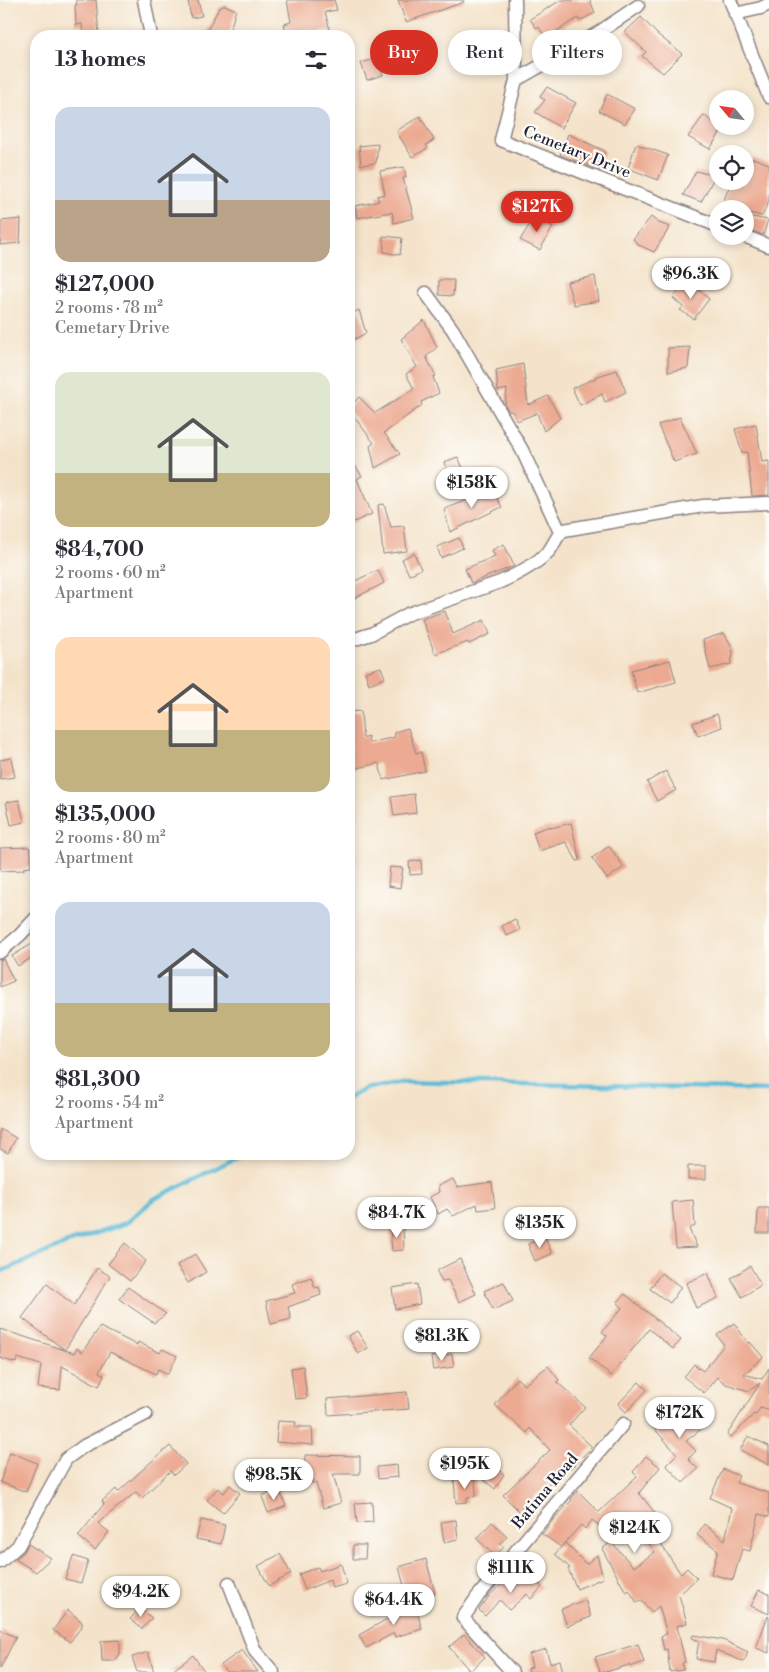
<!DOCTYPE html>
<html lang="en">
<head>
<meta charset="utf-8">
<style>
  body { margin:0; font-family:"Libre Bodoni",serif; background:#f2f2f3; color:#2b2b33; height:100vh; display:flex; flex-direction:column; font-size:19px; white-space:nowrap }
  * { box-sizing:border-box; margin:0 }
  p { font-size:16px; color:#7c7c81 }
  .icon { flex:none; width:28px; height:28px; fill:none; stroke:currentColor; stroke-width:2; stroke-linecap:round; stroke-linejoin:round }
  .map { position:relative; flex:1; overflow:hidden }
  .sheet { position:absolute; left:30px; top:30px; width:325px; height:1130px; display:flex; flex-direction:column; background:#fff; border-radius:20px; box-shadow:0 2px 8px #0003 }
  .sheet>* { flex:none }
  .banner { position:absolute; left:370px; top:30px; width:324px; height:45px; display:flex; gap:10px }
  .needle { width:32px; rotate:299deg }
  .tools { position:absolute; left:709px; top:90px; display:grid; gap:10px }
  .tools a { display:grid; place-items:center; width:45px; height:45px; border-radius:50%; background:#fff; box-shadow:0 2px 8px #0003; font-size:25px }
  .price { position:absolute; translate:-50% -42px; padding:0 11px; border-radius:18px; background:#fff; color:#222; font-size:16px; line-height:32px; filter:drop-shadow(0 1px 2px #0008) }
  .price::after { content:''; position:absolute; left:50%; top:30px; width:15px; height:11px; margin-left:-8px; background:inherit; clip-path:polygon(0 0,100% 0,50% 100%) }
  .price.active { background:#d93025; color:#fff }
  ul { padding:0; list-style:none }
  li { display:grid; align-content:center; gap:10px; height:265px; padding:0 25px }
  li span { display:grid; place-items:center; height:155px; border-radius:15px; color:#555 }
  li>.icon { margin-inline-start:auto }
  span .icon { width:90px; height:90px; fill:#fffc; stroke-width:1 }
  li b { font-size:21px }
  h2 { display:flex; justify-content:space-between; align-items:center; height:60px; padding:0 25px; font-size:21px }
  .pill { padding:0 18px; border-radius:22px; background:#fff; box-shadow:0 2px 8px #0003; font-size:18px; line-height:45px }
  .pill.active { background:#d93025; color:#fff }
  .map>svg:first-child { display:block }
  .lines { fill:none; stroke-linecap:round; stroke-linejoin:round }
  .stream { stroke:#5abbd8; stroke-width:4.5 }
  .building { fill:#ecaa92 }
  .minor-casing { stroke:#8b8282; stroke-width:15 }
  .minor { stroke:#fff; stroke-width:12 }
  .labels { text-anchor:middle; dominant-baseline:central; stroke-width:4.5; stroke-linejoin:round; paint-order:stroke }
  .street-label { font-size:16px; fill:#22223b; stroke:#fdfcf7 }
</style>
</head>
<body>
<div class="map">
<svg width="769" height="1672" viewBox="0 0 769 1672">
  <rect width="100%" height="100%" fill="#fdfcf7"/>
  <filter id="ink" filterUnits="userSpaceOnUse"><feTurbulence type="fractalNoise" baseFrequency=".02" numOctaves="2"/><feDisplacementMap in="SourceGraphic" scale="10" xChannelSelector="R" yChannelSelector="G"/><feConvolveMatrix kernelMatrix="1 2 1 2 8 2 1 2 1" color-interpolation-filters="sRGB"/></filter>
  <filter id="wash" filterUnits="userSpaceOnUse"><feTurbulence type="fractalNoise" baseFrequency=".0096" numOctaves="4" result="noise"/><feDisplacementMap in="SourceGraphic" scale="20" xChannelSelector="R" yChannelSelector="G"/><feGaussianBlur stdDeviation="1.12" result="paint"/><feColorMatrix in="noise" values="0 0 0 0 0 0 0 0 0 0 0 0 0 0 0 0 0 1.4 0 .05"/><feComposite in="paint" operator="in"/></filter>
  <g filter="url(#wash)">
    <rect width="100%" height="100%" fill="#f4e3ca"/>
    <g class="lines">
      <path class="stream" d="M349 1098 364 1089 402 1081 769 1090
        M0 1272 70 1242 126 1223 154 1199 244 1154"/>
    </g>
    <g id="blocks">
      <path class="building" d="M76 0H96L99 36H83L82 24 76 25 75 5H77Z
        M188 0H198L202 16 191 18Z
        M287 0H334L337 10 325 12 330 30 287 36 284 24 291 22Z
        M398 0H463L464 2 406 22Z
        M561 0H590L595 13 579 21 578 18 545 38 539 27 536 28 530 19Z
        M225 5 236 10 228 36H204L219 8Z
        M641 17 657 34 682 54 663 73 642 56 646 52 625 32Z
        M377 58 383 75 367 80 361 63Z
        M547 87 576 103 561 128 535 112 545 100 540 97Z
        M607 94 635 109 625 124 599 111Z
        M704 115 722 130 710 149 688 137Z
        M420 116 434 140 426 145 428 148 412 157 398 134V130Z
        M568 134 605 151 598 169 560 155Z
        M378 144 376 163 361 165 359 146Z
        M636 144 668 155 658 180 628 168Z
        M753 158 769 164V201L762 216 745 212V209H732L722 205 731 182 743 185Z
        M404 167 406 177 403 178 414 218 394 223 392 212 357 218 355 206 379 201 377 196 385 194 380 171Z
        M696 171 715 176 701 202 683 195Z
        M535 216 553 227 540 250 520 240Z
        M651 217 659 223 670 227 654 252 639 245 633 239Z
        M752 217 768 220 763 235 748 229Z
        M21 219 20 243 0 245 1 221Z
        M383 236 402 238 400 255 384 252Z
        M595 276 599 301 574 305 567 282Z
        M439 280H454L453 296 439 295Z
        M688 280 709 299 694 319 680 310 683 307 673 298Z
        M359 310 366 333 349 342V315Z
        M424 320 437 347 426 357 436 376 433 377 439 393 421 402 422 405 384 433 400 454 375 468 370 446 374 443 349 410V408L359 397 375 413 414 389 406 374 417 367 401 339Z
        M690 347 688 368 668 372V348Z
        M523 364 528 405 548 396 560 418 544 431 537 413 517 421 514 413 508 410 505 405 507 389 498 391 496 370Z
        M617 370 626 392 605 402 602 394 580 405 572 388 596 378 595 377Z
        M680 417 697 454 674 462 658 425Z
        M756 424 762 462 769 461V495L752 496 747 452 742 453 735 429Z
        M349 456 362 476 357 479 372 514 349 524Z
        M458 457 463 468 448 474 444 462Z
        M490 486 502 507 450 532 444 509 475 497 473 492Z
        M384 504 391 527 404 526 407 551 383 554 378 505Z
        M459 538 463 548 441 558 437 547Z
        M504 544 514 566 471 583 465 569 495 556 492 550Z
        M414 553 421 569 409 575 402 559Z
        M378 570 384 583 349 601V584Z
        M445 611 453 634 484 620 490 634 469 644 468 642 435 654 422 619Z
        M724 633 731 645 733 653 731 664 710 669 703 640Z
        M670 660 676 682 637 693 631 670Z
        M381 667 385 678 369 684 365 672Z
        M361 711 363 738 368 736 369 743 395 737 394 732 408 728 416 753 421 752 425 771 383 780 379 763 349 770V712Z
        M717 714 722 727 698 736 693 723Z
        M11 758 15 777 0 779V760Z
        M666 771 676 790 657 801 647 782Z
        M414 794 416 813 394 816 391 797Z
        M19 800 24 822 11 825 6 802Z
        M571 823 580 860 577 861 566 842 539 851 533 832 550 826 551 828Z
        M609 846 624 867 607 879 592 858Z
        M29 847 31 853V867L23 868 24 870 0 871V848Z
        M421 860 422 874 410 875 409 862Z
        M390 867 403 868 400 888 388 886Z
        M515 919 520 930 507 936 502 926Z
        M32 944 36 955 18 966 12 956Z
        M3 959 14 981 0 987V960Z
        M0 1129 16 1138 8 1153 0 1149Z
        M688 1166H706V1179H688Z
        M453 1179 457 1187 492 1182 495 1208 478 1210 477 1204 453 1216 447 1209 438 1214 430 1197 439 1192 438 1186Z
        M693 1200 695 1226 689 1229 697 1247 676 1248 672 1202Z
        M758 1208H769V1233H757Z
        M403 1228 404 1250 392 1251 390 1229Z
        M545 1237 552 1254 535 1261 528 1244Z
        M125 1243 146 1261 130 1281 108 1264Z
        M195 1254 206 1272 188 1283 177 1265Z
        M460 1259 476 1294 459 1302 448 1280 442 1281 438 1274V1270Z
        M750 1266 761 1285 742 1297 731 1278Z
        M97 1268 110 1276 65 1350 74 1353 77 1348 82 1352 100 1327 137 1345 138 1342 160 1353 162 1349 177 1356 168 1374 158 1369 156 1374 110 1352 99 1372 104 1375 99 1386 62 1366 60 1390 38 1388 41 1365 17 1358 16 1363 0 1358V1329L65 1350 22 1318 47 1284 74 1305Z
        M661 1273 681 1287 670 1303 650 1289Z
        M708 1273 718 1298 696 1308 686 1283Z
        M311 1277 315 1288 319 1287 321 1295 288 1307 291 1319 271 1324 266 1301 295 1293 292 1284Z
        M504 1282 513 1301 493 1310 484 1291Z
        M417 1284 420 1304 395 1309 392 1288Z
        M128 1287 166 1314 154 1323 119 1299Z
        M625 1294 681 1340 673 1349 649 1329 611 1376 589 1358 607 1336 602 1332 622 1308 617 1303Z
        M734 1323 748 1343 750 1342 763 1357 744 1374 762 1379 769 1368V1410L760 1408 756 1415 754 1414 731 1437 727 1435 760 1383 749 1391 726 1384 717 1377 704 1393 684 1377 694 1364 703 1371 724 1345 717 1335Z
        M357 1331 368 1348 358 1354 348 1336Z
        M452 1354 454 1367 433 1370 431 1357Z
        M303 1366 307 1398 295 1399 291 1368Z
        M548 1366 559 1380 557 1382 585 1407 569 1425 592 1447 570 1469 567 1466 528 1503 530 1505 522 1514 503 1495 550 1450 530 1428 527 1433 495 1405 517 1378 524 1385Z
        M639 1382 647 1390 626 1412 618 1404Z
        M407 1392 409 1409 328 1415 327 1399Z
        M688 1405 705 1426 686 1441 696 1451 688 1459 698 1469 683 1483 666 1465 677 1454 650 1424 666 1410 673 1418Z
        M278 1421 296 1422 295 1427H312L313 1445 276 1442Z
        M748 1436 769 1446V1465L740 1450Z
        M170 1446 186 1464 174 1475 170 1471 142 1498 136 1492 98 1523 109 1532 95 1550 78 1536 104 1504 102 1501 116 1489 118 1492 151 1462Z
        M10 1452 37 1463 26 1492 0 1482Z
        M305 1455 360 1456V1474H333L341 1503 323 1508 316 1483H312V1479H304Z
        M646 1456 660 1467 639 1493 665 1525 654 1534 681 1574 687 1568 697 1578 679 1595 687 1623 677 1626 685 1662 682 1663 683 1670 670 1672 667 1649 664 1650 661 1636 667 1634 659 1606 652 1612 641 1600 637 1603 629 1590 626 1592 602 1549 611 1542 634 1567 655 1552 638 1530 634 1533 626 1523 614 1538 592 1520 585 1529 581 1525 561 1547 542 1534 553 1520 572 1500 571 1499 578 1491 599 1512 637 1476 633 1472Z
        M397 1465 398 1477 378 1479 377 1467Z
        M494 1467 504 1474 495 1489 484 1480Z
        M723 1469 739 1476 736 1483 769 1493V1517L759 1514 750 1551 742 1549 733 1580 711 1574 718 1550 697 1535 704 1524 725 1540 732 1508 710 1498Z
        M475 1478 476 1496 467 1497V1502L456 1503 454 1480Z
        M230 1485 240 1493 223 1513 207 1500 218 1488 224 1493Z
        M279 1489 286 1506 268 1513 262 1496Z
        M372 1502 373 1522 357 1523 355 1503Z
        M201 1520 225 1525 221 1544 196 1539Z
        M456 1520 458 1539 444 1542 441 1522Z
        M492 1522 507 1536 500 1544 504 1547 495 1556 477 1539Z
        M565 1543 586 1564 597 1555 603 1578 577 1589 568 1569 570 1568 555 1554Z
        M28 1544 51 1558 36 1572 15 1559 24 1552Z
        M353 1545H366L365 1559H353Z
        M280 1554 291 1574 269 1586 258 1566Z
        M73 1556 88 1561 81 1583 65 1579Z
        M426 1559 435 1593 408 1601 399 1567Z
        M341 1564 347 1584 332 1588 330 1580 305 1590 299 1574 318 1567 320 1571Z
        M528 1573 542 1587 531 1599 527 1594 509 1610 500 1600 485 1616 479 1610 490 1595 507 1579 514 1588Z
        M759 1590 769 1594V1614L751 1606Z
        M585 1600 591 1617 567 1626 561 1609Z
        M415 1604 422 1629 395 1637 394 1633 366 1648 359 1635 389 1618 387 1612Z
        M140 1608 152 1618 142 1629 130 1619Z
        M68 1610 82 1622V1626L70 1642 53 1630Z
        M768 1616 769 1617V1653L756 1648Z
        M0 1630 16 1637 0 1669Z
        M464 1634 485 1657 470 1671 449 1647Z
        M693 1635 723 1640 748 1652 744 1662 716 1650 714 1662 696 1659 699 1641 692 1638Z
        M120 1640V1654L115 1661H102L101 1641Z
        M638 1644 644 1662 630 1667 629 1665 606 1672H600L595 1657Z
        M546 1649 550 1663 560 1660 563 1672H529L528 1668 532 1667 529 1654Z
        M242 1650 258 1672H226L221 1665Z
        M148 1652 154 1672H137L132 1657Z
        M193 1655 205 1672H171Z"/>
    </g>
  </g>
  <g filter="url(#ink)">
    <use href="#blocks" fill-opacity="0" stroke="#8b8282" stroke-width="1"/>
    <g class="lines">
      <defs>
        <path id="minor" d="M144 0 151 36
          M515 0 516 80 501 140 718 226
          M730 0 769 97
          M735 14 761 8 769 4
          M516 80 598 33 638 6
          M744 236 769 246
          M426 293 453 330 522 450 560 532
          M349 641 371 634 408 614 500 582C516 575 535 565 548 552 554 546 556 535 564 530L703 506 769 503
          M0 952 20 935 36 918
          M0 1562 18 1546 66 1459 84 1446 146 1414
          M229 1583 255 1651 273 1672
          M512 1672 463 1618 478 1596 623 1424"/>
      </defs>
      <use href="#minor" class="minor-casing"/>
      <use href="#minor" class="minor"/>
    </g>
  </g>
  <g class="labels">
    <g class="street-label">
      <text transform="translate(577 152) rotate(22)">Cemetary Drive</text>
      <text transform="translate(545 1491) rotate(-50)">Batima Road</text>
    </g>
  </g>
</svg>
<div class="tools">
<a><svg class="needle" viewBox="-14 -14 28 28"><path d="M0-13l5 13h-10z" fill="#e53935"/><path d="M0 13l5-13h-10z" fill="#7c7c81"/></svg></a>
<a><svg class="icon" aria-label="locate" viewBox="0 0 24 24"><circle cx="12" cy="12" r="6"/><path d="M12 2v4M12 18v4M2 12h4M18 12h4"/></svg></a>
<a><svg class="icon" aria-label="layers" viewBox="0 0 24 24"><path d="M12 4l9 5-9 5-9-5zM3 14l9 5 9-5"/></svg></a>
</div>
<b class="price active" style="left:537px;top:233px">$127K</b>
<b class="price" style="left:691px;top:300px">$96.3K</b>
<b class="price" style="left:472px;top:509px">$158K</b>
<b class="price" style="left:397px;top:1239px">$84.7K</b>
<b class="price" style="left:540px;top:1249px">$135K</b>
<b class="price" style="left:442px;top:1362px">$81.3K</b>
<b class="price" style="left:680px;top:1439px">$172K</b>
<b class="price" style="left:465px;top:1490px">$195K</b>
<b class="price" style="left:274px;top:1501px">$98.5K</b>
<b class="price" style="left:635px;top:1554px">$124K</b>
<b class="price" style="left:511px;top:1594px">$111K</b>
<b class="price" style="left:141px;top:1618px">$94.2K</b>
<b class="price" style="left:394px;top:1626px">$64.4K</b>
<div class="banner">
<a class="pill active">Buy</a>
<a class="pill">Rent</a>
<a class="pill">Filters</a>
</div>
<section class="sheet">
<h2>13 homes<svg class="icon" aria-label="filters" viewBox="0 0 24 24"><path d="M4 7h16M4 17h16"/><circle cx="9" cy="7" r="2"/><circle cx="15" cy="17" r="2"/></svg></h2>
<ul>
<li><span style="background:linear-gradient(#c9d6e8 60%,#b9a48a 0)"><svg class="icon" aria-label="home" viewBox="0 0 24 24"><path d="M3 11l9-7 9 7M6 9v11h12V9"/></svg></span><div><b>$127,000</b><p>2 rooms · 78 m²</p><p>Cemetary Drive</p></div></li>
<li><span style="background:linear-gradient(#dfe7d0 65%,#c2b280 0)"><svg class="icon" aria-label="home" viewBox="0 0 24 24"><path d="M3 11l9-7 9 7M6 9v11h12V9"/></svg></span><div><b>$84,700</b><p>2 rooms · 60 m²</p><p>Apartment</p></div></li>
<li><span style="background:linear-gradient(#ffd9b3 60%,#c2b280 0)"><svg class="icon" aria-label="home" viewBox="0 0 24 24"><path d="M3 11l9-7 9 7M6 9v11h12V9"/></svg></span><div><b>$135,000</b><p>2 rooms · 80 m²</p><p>Apartment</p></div></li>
<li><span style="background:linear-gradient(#c9d6e8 65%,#c2b280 0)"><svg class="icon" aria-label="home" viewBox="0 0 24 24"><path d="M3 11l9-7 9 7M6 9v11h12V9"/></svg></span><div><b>$81,300</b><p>2 rooms · 54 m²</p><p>Apartment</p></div></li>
</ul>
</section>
</div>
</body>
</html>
